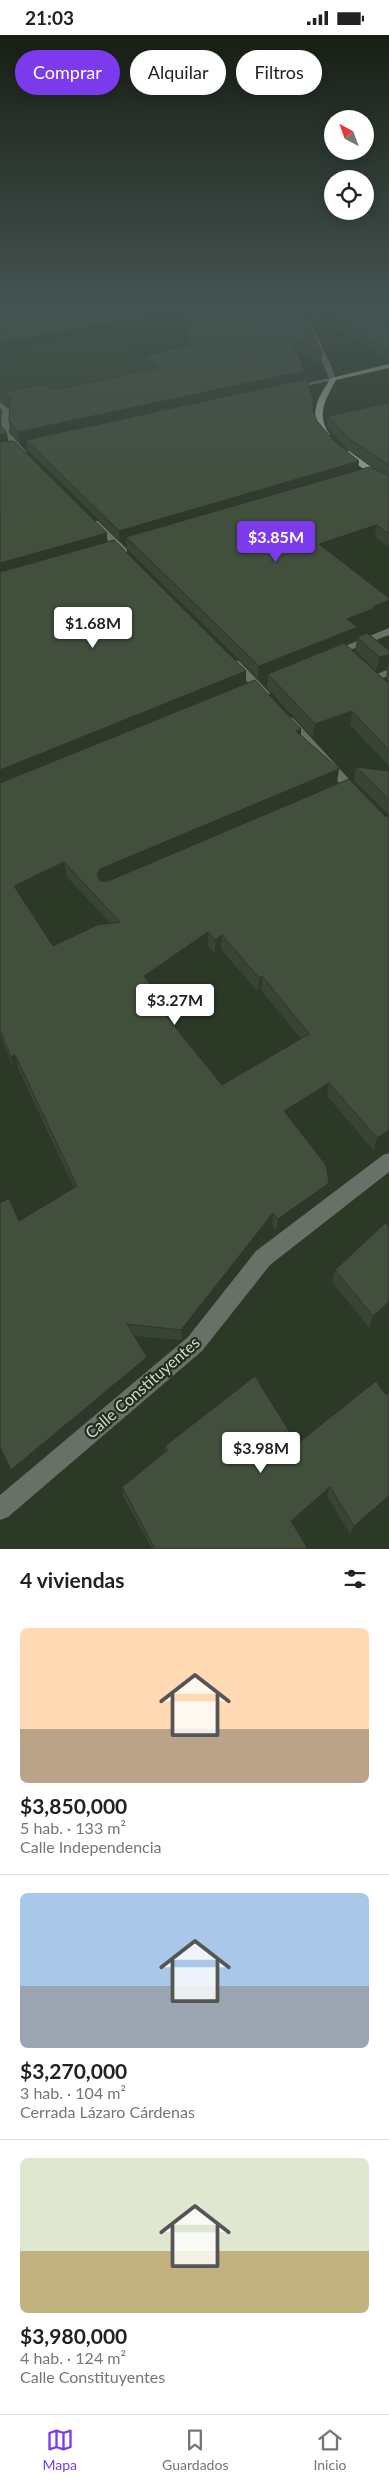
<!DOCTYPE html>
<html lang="es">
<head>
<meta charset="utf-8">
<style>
  body { margin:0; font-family:Lato,sans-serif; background:#f2f2f2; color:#222; height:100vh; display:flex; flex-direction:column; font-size:19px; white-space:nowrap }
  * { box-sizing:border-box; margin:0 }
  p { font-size:16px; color:#767676 }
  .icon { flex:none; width:28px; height:28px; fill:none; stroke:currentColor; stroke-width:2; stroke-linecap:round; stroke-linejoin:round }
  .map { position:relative; height:1514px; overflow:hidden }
  .details { display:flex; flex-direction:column; background:#fff; flex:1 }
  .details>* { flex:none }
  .guide { position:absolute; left:15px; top:15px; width:360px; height:45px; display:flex; gap:10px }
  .needle { width:32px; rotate:319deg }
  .fabs { position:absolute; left:324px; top:75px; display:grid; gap:10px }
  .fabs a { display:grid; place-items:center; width:50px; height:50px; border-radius:50%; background:#fff; box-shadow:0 2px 12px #0003; font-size:25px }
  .price { position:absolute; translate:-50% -42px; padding:0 11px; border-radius:5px; background:#fff; color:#222; font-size:16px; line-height:32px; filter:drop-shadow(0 1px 2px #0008) }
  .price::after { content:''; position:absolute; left:50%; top:30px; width:15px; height:11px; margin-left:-8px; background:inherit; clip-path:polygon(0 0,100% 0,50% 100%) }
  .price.on { background:#7c3aed; color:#fff }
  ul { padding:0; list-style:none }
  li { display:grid; align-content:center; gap:10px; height:265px; padding:0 20px }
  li+li { border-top:1px solid #e0e0e0 }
  li span { display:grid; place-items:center; height:155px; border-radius:8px; color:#555 }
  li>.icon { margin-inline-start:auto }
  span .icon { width:90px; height:90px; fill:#fffc; stroke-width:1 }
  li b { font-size:21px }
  h2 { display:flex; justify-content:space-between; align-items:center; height:60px; padding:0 20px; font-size:21px }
  .tag { padding:0 18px; border-radius:22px; background:#fff; box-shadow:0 2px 12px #0003; font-size:18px; line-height:45px }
  .tag.on { background:#7c3aed; color:#fff }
  .status { display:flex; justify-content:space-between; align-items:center; height:35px; padding:0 25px; background:#fff; direction:ltr }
  .status svg { height:14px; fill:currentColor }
  .tabs { display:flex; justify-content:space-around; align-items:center; height:70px; border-top:1px solid #e0e0e0; background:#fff; font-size:14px; color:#767676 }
  .tabs a { display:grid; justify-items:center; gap:2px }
  .tabs .on { color:#7c3aed }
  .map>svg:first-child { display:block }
  .built { fill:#32442c }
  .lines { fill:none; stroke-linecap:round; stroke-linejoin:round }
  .minor { fill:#697067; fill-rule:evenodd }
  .major { fill:#9caa98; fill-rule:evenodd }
  .wall { fill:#384434; fill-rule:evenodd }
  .shaded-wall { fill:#2e372a }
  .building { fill:#414f3c; stroke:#2e372a; fill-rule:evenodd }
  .labels { text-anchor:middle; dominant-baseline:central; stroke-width:4.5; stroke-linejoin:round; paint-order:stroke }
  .near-street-label { font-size:16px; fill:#d3dbd0; stroke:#222f1d }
</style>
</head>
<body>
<div class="status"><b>21:03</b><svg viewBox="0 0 49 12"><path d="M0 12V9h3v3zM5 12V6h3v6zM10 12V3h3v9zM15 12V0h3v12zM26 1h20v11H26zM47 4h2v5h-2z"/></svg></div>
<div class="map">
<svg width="389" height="1514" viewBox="0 0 389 1514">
  <rect width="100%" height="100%" fill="#2c3927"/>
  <path class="built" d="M0 273H273L240 283 171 293 166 289 130 294 132 298 109 301 167 340 34 401 0 408Z"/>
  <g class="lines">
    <path class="minor" d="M280 273C307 270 317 301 326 320 329 328 336 338 335 345L290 354V352L329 343 307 292 298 282Z
      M0 367 10 375 9 398 26 416V420H20L1 398 2 375 0 373Z
      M92 486H98L127 514V518H121L92 490Z
      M389 593V600L337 620H329L328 618Z
      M235 625 239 626 268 656 270 658 268 660H260L231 630 230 628 231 626Z
      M389 634V641L375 645 370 642Z
      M289 682 293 683 359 755 361 758 359 761H351L285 689 283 686Z
      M389 1118V1137L270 1230 202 1316 8 1482 0 1485V1460L188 1302 256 1216 383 1120Z"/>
    <path class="major" d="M389 329V333L336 345C325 365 316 380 330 400L323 402C308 379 317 364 331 343Z
      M343 416H349L389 445V451L343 420Z"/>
  </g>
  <path class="wall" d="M0 273H319L323 296 322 306 311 287 299 275 322 319 321 330 297 317 303 345 313 376 317 386 358 435H377L348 415 327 392 328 381 389 368V512L375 502 329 517 374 583 373 586 357 592 356 604 345 609 386 646H388L386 644 387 633 376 636 355 616 357 602 389 615V731L350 690 313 703 267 653 268 640 258 644 127 514 126 504 120 506 27 414 26 407 20 408 11 397 9 386 10 373 5 368 3 358 38 352 55 355 149 335 146 332 145 321 189 310 183 284Z
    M389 273V322L386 323 332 292V283Z
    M0 390 8 406 107 506 246 636V649L301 694V700L337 748 105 846 385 781 389 782V1105L374 1116 327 1061 290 1084 329 1148 327 1160 276 1196 272 1190 181 1305 134 1301 147 1322 148 1333 16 1444 19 1186 74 1153 18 1033 14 1035 0 1000ZM66 841 110 888 53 911 21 862ZM208 911 215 919 221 914 258 957 261 955 301 1004 222 1050 161 976 151 951Z
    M356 732 389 736V780L354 746Z
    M335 1235 389 1275 369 1293 332 1247Z
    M297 1409 389 1466 350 1499 327 1461 293 1490 308 1514H152L123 1461 122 1452 165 1417V1411Z"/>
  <path class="shaded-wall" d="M183 275V284L0 318V308Z
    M387 313H389V322L386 323Z
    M304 336 303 347 26 405V407L20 408 18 397Z
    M7 398 9 410 0 412V400Z
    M359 426 358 436 126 502V504L120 506 119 496Z
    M376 490 375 502 318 521 319 509Z
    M107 498V510L0 541V528Z
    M389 565V577L374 583 373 586 345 596 347 584 373 572Z
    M358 592 356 604 258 644 259 631Z
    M389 620V632L388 630 387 633 376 636 379 622Z
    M246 636V649L0 750V735Z
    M352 676 350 690 313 703 315 689Z
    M301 694 300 708 296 696Z
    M339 734 337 748 101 848 98 853 97 839 100 834Z
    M64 827 66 841 16 865 14 851Z
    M208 897V911L145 955 144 941Z
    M222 900 221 914 215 919V905Z
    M262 941 261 955 258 957 259 943Z
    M161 964V978L155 967Z
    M15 1020 18 1033 14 1035 11 1022Z
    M329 1048 327 1061 282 1089 284 1076Z
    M389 1095V1105L374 1116 377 1103Z
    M329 1148 327 1160 276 1196 278 1184Z
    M273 1178 272 1190 181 1305V1295Z
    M389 1267V1275L369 1293 373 1281Z
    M147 1322 148 1333 16 1444 11 1435Z
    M330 1452 327 1461 289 1494 291 1486Z
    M389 1461V1466L350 1499 354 1491Z"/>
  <path class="building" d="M0 273H295L298 274 306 283 322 319 292 304 304 336 18 397 9 386 10 364 3 358 35 350 38 352 46 350 55 355 158 333 145 321 191 310 183 275 0 308Z
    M307 273H319L323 296 312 278Z
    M346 273H389V313H387L332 283Z
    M306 344 313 363V376L317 386 334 406 359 426 119 496 26 405Z
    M389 368V430L349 404 328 381Z
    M0 390 7 398 0 400Z
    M14 406 107 498 0 528V407Z
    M369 432 389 440V499L376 490 319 509 389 563V565L373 572 375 573 347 584 358 592 259 631 126 502Z
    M114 505 246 636 0 735V537Z
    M367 598 389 615V620L379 622 357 602Z
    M344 608 386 646 389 647V715L352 676 315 689 268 639Z
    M255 645 301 694 296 696 339 734 100 834 97 839 99 845 106 847 349 744 385 781 389 782V1095L377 1103 329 1048 284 1076 326 1130 329 1148 278 1184 273 1178 181 1295 127 1289 147 1322 11 1435 0 1412V1168L9 1163 19 1186 77 1151 15 1020 11 1022 0 995V748ZM64 827 120 887 97 890 53 911 14 851ZM208 897 215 905 222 900 259 943 262 941 309 999 222 1050 155 967 161 964 144 941Z
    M356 732 389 736V764Z
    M385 1188 389 1191V1267L373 1281 335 1235Z
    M255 1341 297 1409 376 1346 386 1360 389 1357V1461L354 1491 330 1452 291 1486 308 1514H155L122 1452 168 1415 165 1411Z"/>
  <linearGradient id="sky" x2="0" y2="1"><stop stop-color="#181f15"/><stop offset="0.56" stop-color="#455452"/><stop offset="1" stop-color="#455452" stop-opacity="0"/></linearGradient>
  <rect width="389" height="484" fill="url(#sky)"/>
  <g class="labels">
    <g class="near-street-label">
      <text transform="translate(142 1352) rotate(-41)">Calle Constituyentes</text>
    </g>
  </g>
</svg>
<div class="fabs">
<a><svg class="needle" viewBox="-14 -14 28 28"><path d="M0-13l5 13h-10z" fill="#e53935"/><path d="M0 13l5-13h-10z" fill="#767676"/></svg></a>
<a><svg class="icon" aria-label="locate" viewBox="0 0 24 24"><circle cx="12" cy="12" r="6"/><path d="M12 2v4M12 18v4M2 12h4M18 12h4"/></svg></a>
</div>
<b class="price on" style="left:276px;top:528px">$3.85M</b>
<b class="price" style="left:93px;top:614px">$1.68M</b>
<b class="price" style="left:175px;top:991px">$3.27M</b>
<b class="price" style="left:261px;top:1439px">$3.98M</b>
<div class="guide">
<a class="tag on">Comprar</a>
<a class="tag">Alquilar</a>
<a class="tag">Filtros</a>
</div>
</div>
<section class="details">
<h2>4 viviendas<svg class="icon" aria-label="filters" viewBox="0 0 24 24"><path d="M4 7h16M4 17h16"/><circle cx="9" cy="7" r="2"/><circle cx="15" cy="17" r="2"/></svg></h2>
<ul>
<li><span style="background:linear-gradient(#ffd9b3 65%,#b9a48a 0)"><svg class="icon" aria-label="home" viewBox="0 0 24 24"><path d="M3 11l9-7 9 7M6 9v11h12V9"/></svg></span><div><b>$3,850,000</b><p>5 hab. · 133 m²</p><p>Calle Independencia</p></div></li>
<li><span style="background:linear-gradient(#a9c7e8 60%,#9aa5b1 0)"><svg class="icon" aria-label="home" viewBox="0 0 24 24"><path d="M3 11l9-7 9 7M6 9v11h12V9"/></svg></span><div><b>$3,270,000</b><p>3 hab. · 104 m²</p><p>Cerrada Lázaro Cárdenas</p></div></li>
<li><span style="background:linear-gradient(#dfe7d0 60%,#c2b280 0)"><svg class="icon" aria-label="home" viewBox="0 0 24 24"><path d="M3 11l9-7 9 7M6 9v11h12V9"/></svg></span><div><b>$3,980,000</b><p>4 hab. · 124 m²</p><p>Calle Constituyentes</p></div></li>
</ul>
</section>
<nav class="tabs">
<a class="on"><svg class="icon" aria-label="map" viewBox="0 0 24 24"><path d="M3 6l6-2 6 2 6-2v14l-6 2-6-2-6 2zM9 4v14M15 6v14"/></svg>Mapa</a>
<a><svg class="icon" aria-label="saved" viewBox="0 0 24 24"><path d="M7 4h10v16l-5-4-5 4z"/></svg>Guardados</a>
<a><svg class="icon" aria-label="home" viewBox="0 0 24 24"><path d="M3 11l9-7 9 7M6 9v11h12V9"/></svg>Inicio</a>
</nav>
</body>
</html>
